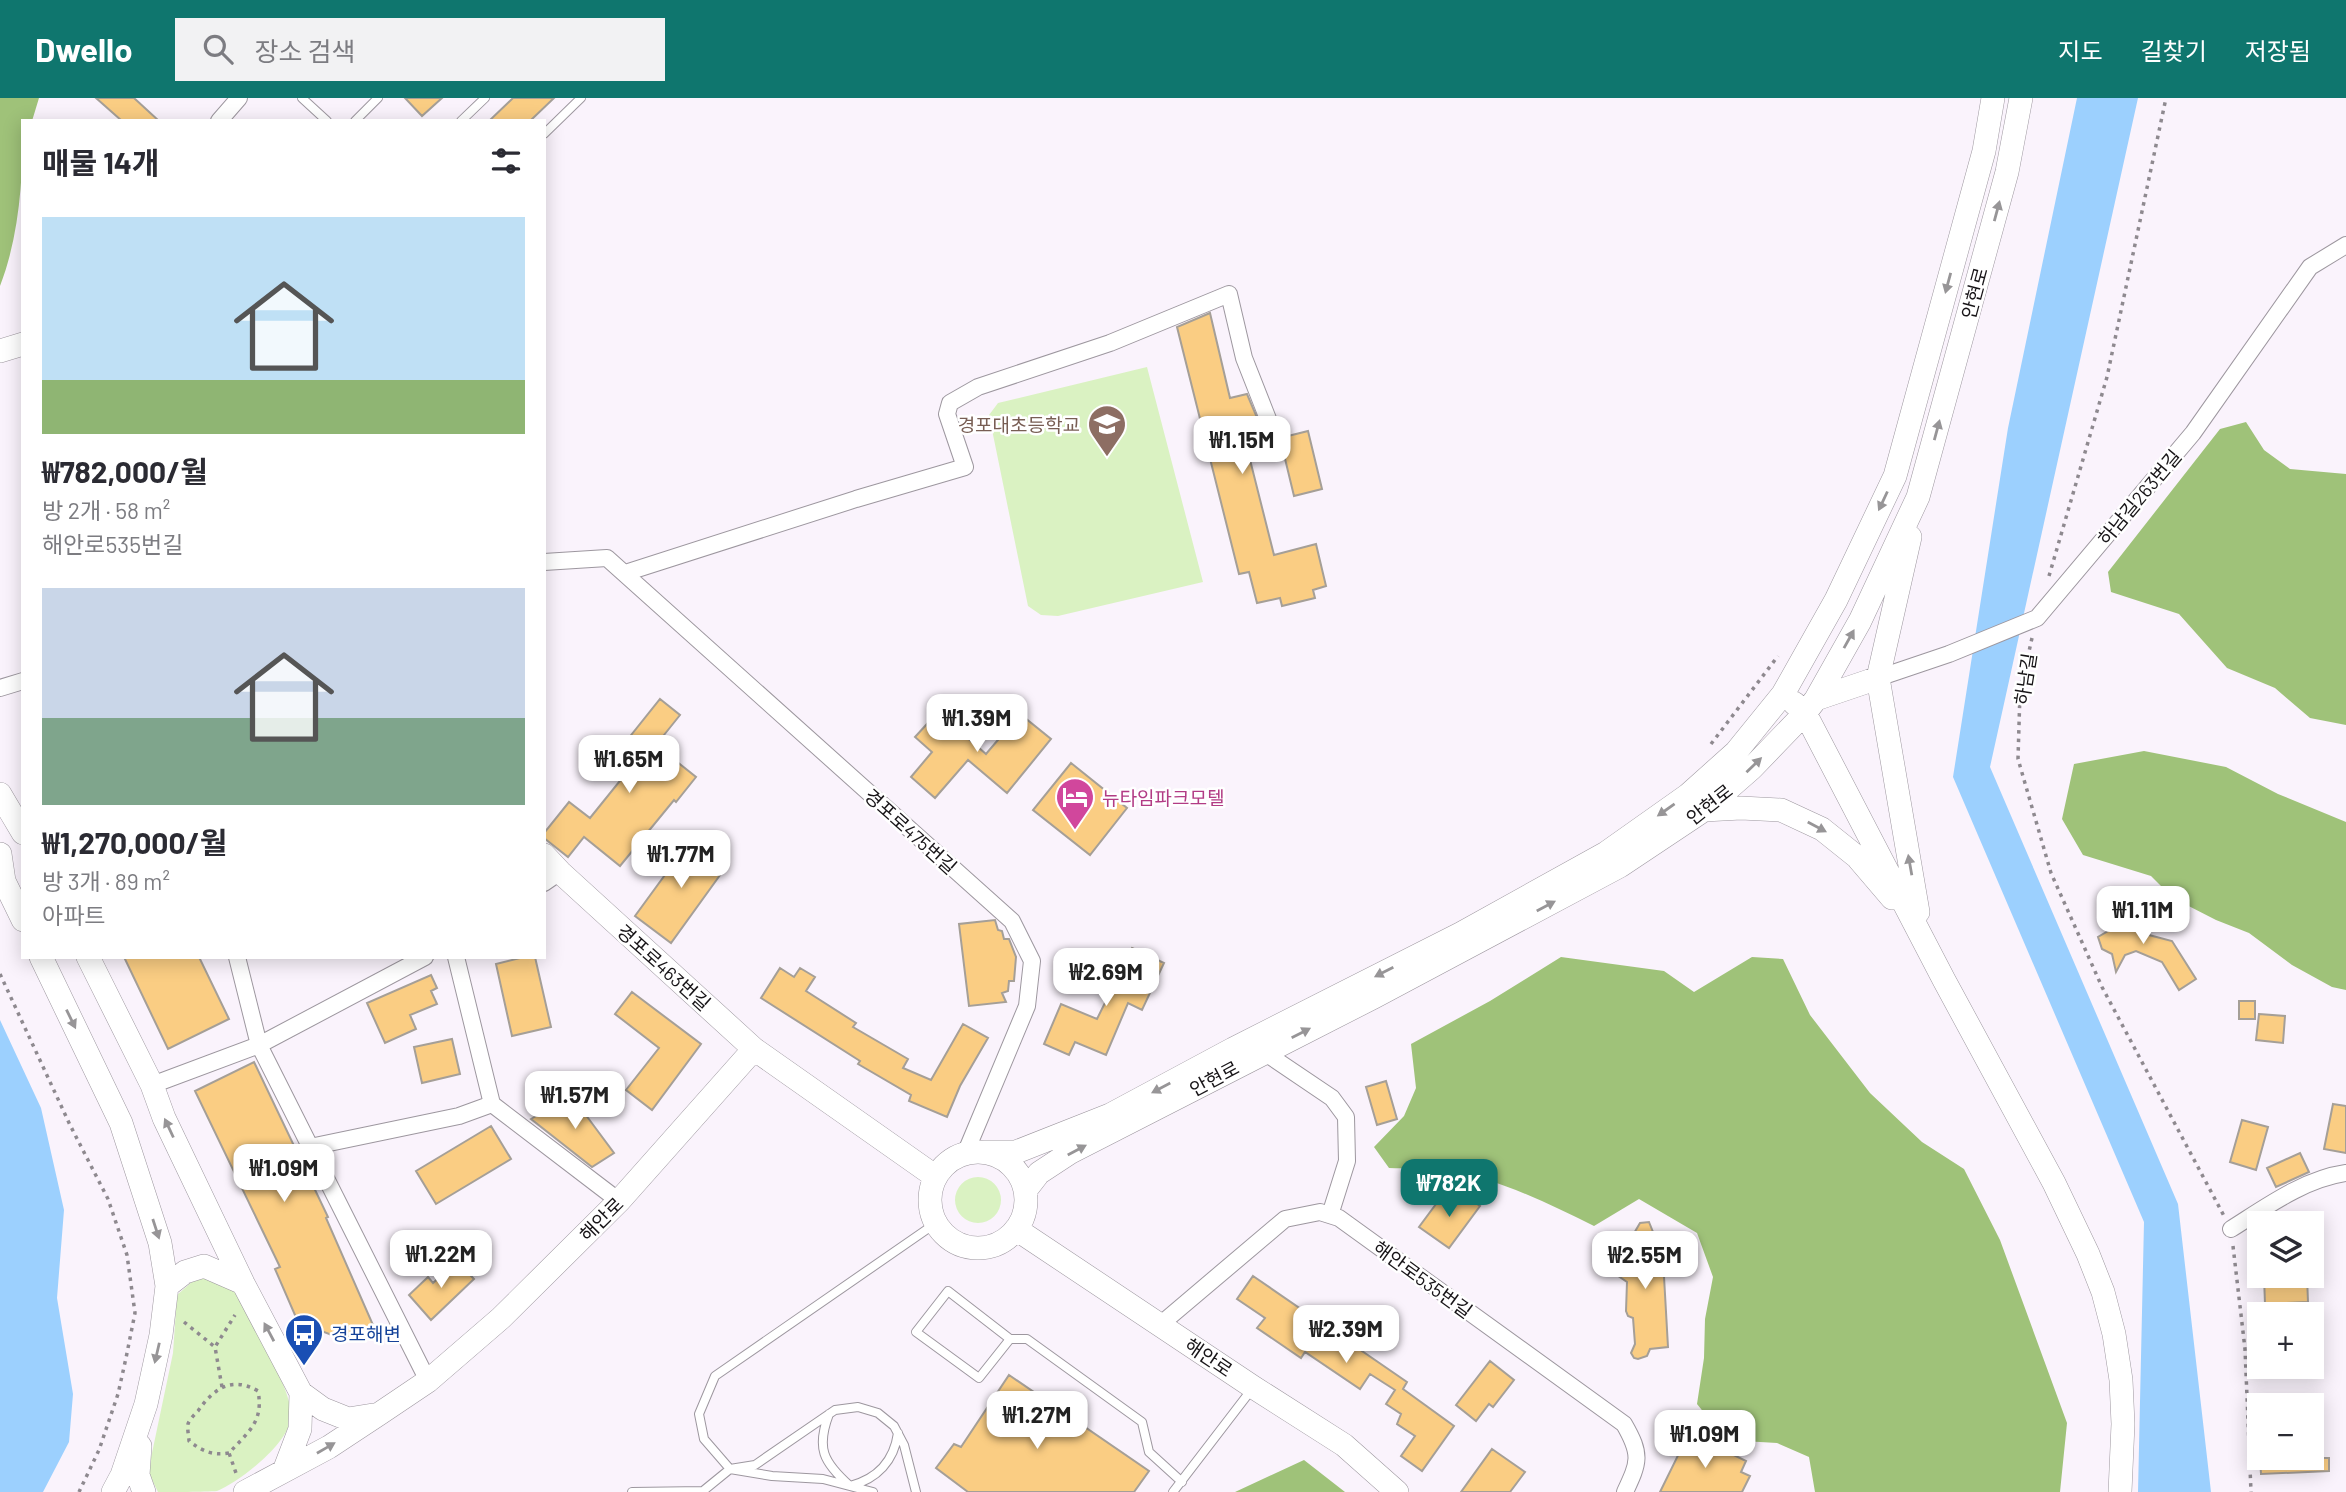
<!DOCTYPE html>
<html lang="ko">
<head>
<meta charset="utf-8">
<style>
  body { margin:0; font-family:Barlow,"Noto Sans KR",sans-serif; background:#f2f2f3; color:#2b2b33; height:100vh; display:flex; flex-direction:column; font-size:26px; white-space:nowrap }
  * { box-sizing:border-box; margin:0 }
  p { font-size:23px; color:#7c7c81 }
  .icon { flex:none; width:38px; height:38px; fill:none; stroke:currentColor; stroke-width:2; stroke-linecap:round; stroke-linejoin:round }
  .map { position:relative; flex:1; overflow:hidden }
  .panel { position:absolute; left:21px; top:21px; width:525px; height:840px; display:flex; flex-direction:column; background:#fff; border-radius:0px; box-shadow:0 4px 18px #0003 }
  .panel>* { flex:none }
  .fabs { position:absolute; left:2247px; top:1113px; display:grid; gap:14px }
  .fabs a { display:grid; place-items:center; width:77px; height:77px; border-radius:0px; background:#fff; box-shadow:0 4px 18px #0003; font-size:35px }
  .price { position:absolute; translate:-50% -60px; padding:0 16px; border-radius:14px; background:#fff; color:#222; font-size:23px; line-height:46px; filter:drop-shadow(0 2px 4px #0008) }
  .price::after { content:''; position:absolute; left:50%; top:42px; width:21px; height:16px; margin-left:-10px; background:inherit; clip-path:polygon(0 0,100% 0,50% 100%) }
  .price.on { background:#0f766e; color:#fff }
  ul { padding:0; list-style:none }
  li { display:grid; align-content:center; gap:14px; height:371px; padding:0 21px }
  li span { display:grid; place-items:center; height:217px; border-radius:0px; color:#555 }
  li>.icon { margin-inline-start:auto }
  span .icon { width:126px; height:126px; fill:#fffc; stroke-width:1 }
  li b { font-size:30px }
  h2 { display:flex; justify-content:space-between; align-items:center; height:84px; padding:0 21px; font-size:30px }
  header { display:flex; align-items:center; gap:42px; box-sizing:border-box; height:98px; padding:0 35px; background:#0f766e; color:#fff }
  header strong { font-size:33px }
  nav { display:flex; gap:38px; margin-inline-start:auto; font-size:24px }
  .search { width:490px; height:63px; background:#f2f2f3; display:flex; align-items:center; gap:18px; box-sizing:border-box; padding:0 24px; border-radius:0px; color:#7c7c81; font-size:26px }
  .map>svg:first-child { display:block }
  .green { fill:#daf2c2 }
  .forest { fill:#9fc279 }
  .water { fill:#9cd0fe }
  .building { fill:#facd83; stroke:#a59f97; stroke-width:2 }
  .lines { fill:none; stroke-linecap:round; stroke-linejoin:round }
  .lane-casing { stroke:#9d979f; stroke-width:10 }
  .street-casing { stroke:#9d979f; stroke-width:18 }
  .secondary-casing { stroke:#9d979f; stroke-width:24 }
  .path { stroke:#8e898f; stroke-width:3.5; stroke-dasharray:3.5 5; stroke-linecap:butt }
  .lane { stroke:#fff; stroke-width:8 }
  .street { stroke:#fff; stroke-width:16 }
  .secondary { stroke:#fff; stroke-width:23 }
  .oneway { fill:#979597 }
  .labels { text-anchor:middle; dominant-baseline:central; stroke-width:5; stroke-linejoin:round; paint-order:stroke }
  .street-label { font-size:19px; fill:#171417; stroke:#fff }
  .education-label { font-size:19px; fill:#785e54; stroke:#fff; text-anchor:end }
  .hotel-label { font-size:19px; fill:#b23c85; stroke:#fff; text-anchor:start }
  .transit-label { font-size:19px; fill:#164399; stroke:#fff; text-anchor:start }
</style>
</head>
<body>
<header>
<strong>Dwello</strong>
<div class="search"><svg class="icon" aria-label="search" viewBox="0 0 24 24"><circle cx="10" cy="10" r="6"/><path d="M15 15l6 6"/></svg>장소 검색</div>
<nav><a>지도</a><a>길찾기</a><a>저장됨</a></nav>
</header>
<div class="map">
<svg width="2346" height="1394" viewBox="0 0 2346 1394">
  <rect width="100%" height="100%" fill="#faf3fc"/>
  <path class="green" d="M1147 269 1203 484 1058 518 1041 517 1028 508 989 317 998 305Z
    M955 1102a23 23 0 1 1 46 0a23 23 0 1 1-46 0Z
    M210 1178 232 1187C247 1216 293 1290 291 1319 289 1346 239 1384 217 1393 204 1394 172 1394 158 1394L148 1374 173 1255 177 1197 194 1182Z"/>
  <path class="forest" d="M0 0H39L32 23H23C23 78 20 136 0 188Z
    M2246 324 2264 352 2290 371 2346 376V627L2310 620 2275 590 2227 570 2179 516 2111 494 2108 474 2220 331Z
    M2144 653 2226 669 2278 696 2346 724V892L2332 889 2292 867 2249 835 2216 822 2173 800 2151 778 2083 757 2062 721 2074 666Z
    M1561 859 1664 873 1694 894 1752 859 1783 861 1810 917 1870 995 1922 1044 1964 1071 2000 1142 2067 1325 2060 1394H1815L1809 1359 1777 1345 1726 1342 1697 1306 1704 1260 1705 1221 1713 1179 1697 1135 1639 1101 1594 1128C1547 1105 1496 1079 1443 1072 1425 1070 1406 1071 1389 1070L1374 1049 1404 1018 1416 990 1411 946 1490 903Z
    M1304 1362 1345 1394H1235Z"/>
  <path class="water" d="M2077 0H2138L1990 669 2178 1106 2211 1394H2138L2144 1124 1953 679 2008 330Z
    M0 922 41 1010 64 1112 57 1200 73 1296 69 1344 43 1394H0Z"/>
  <path class="building" d="M96 0H134L159 23H122Z
    M405 0H442L422 18Z
    M513 0H554L530 23H489Z
    M1210 215 1230 300 1247 296 1261 329 1262 333 1244 338 1274 457 1316 446 1326 488 1313 492 1315 500 1282 508 1280 500 1257 505 1249 474 1239 476 1177 229Z
    M1308 333 1322 391 1294 398 1280 340Z
    M660 601 680 617 656 647 696 679 676 704 674 702 620 768 584 739 568 759 544 740V735L569 704 590 720 632 668 616 656Z
    M938 614 986 656 1020 616 1051 641 1007 695 968 662 935 700 911 679 932 654 915 639Z
    M1071 665 1127 710 1090 757 1033 712Z
    M692 740 728 766 671 845 635 818Z
    M2122 810 2138 823 2149 837 2172 843 2196 881 2179 892 2162 864 2136 853 2125 857 2116 874 2112 856 2102 851 2098 839 2108 833 2104 818Z
    M995 822 998 832 1002 833 1004 841H1009L1016 859 1014 883H1009L1008 893 1002 895 1006 904 969 908 959 826Z
    M1132 850 1164 865 1142 912 1128 905 1106 957 1075 944 1069 957 1044 946 1061 906 1097 921Z
    M124 859H199L229 921 168 951Z
    M524 859H535L551 929 512 938 496 866Z
    M780 870 794 879 800 870 815 879 806 893 856 925 853 929 908 961 903 970 931 982 963 926 988 940 960 988 947 1019 909 1003 911 997 858 966 860 963 761 900Z
    M431 877 437 890 431 893 437 906 410 917 416 931 385 945 367 905Z
    M632 894 701 946 652 1012 626 992 659 950 615 916Z
    M2239 903H2255V921H2239Z
    M2259 916 2285 918 2283 945 2256 942Z
    M452 941 460 976 422 985 414 949Z
    M254 964 328 1119 326 1120 373 1227 342 1241 298 1224 275 1171 280 1169 195 993Z
    M1386 983 1397 1021 1377 1027 1366 989Z
    M571 997 614 1055 592 1069 531 1021Z
    M2333 1006 2346 1008V1055L2324 1051Z
    M2242 1022 2268 1029 2256 1072 2230 1064Z
    M491 1028 511 1061 436 1106 416 1073Z
    M2300 1055 2309 1074 2276 1089 2267 1070Z
    M1445 1094 1459 1105 1464 1097 1480 1108 1449 1150 1419 1129Z
    M1649 1124 1657 1144 1658 1159 1663 1161 1668 1249 1650 1251 1647 1258 1638 1261 1634 1260 1631 1255 1635 1246 1633 1220 1628 1218 1626 1213 1627 1184 1617 1177 1612 1163 1619 1161 1640 1125Z
    M457 1163 474 1181 431 1222 409 1197 428 1179 433 1185Z
    M1253 1178 1407 1284 1403 1291 1454 1328 1422 1373 1401 1358 1415 1338 1397 1326 1401 1316 1386 1306 1395 1292 1370 1276 1360 1291 1305 1254 1301 1260 1257 1230 1265 1220 1237 1201Z
    M2264 1178H2307L2308 1204 2265 1206Z
    M1490 1263 1514 1282 1493 1309 1489 1306 1476 1323 1456 1307Z
    M1009 1277 1149 1373 1134 1394H968L936 1370 954 1346 961 1349Z
    M1689 1335 1746 1363 1741 1374 1750 1378 1742 1394H1660Z
    M1492 1351 1525 1374 1510 1394H1461Z
    M2260 1360H2329V1373L2261 1376Z"/>
  <g class="lines">
    <defs>
      <path id="lane" d="M302 0 327 23
        M355 23 378 0
        M461 23 485 0
        M544 36 581 0
        M1010 1241 948 1193 916 1234 979 1280 1010 1241H1027L1142 1324 1149 1354 1182 1384
        M829 1316C816 1350 823 1364 850 1388 877 1381 894 1363 898 1335
        M632 1394 703 1393 730 1371 755 1367 835 1312 858 1309 878 1315 894 1328 904 1347 916 1394
        M873 1394 823 1381 772 1378 730 1371 704 1341 699 1316 715 1278 936 1125
        M1173 1394 1252 1291"/>
      <path id="street" d="M219 23 239 0
        M544 464 607 460 1012 823 1032 863 1027 908 965 1056
        M625 475 856 401 965 369 947 316 950 305 978 289 1110 245 1229 196 1244 260 1268 321
        M1878 580 1949 556 2037 520 2193 335 2310 169 2346 147
        M0 590 23 583
        M544 785 560 774
        M237 859 259 947 428 1283
        M456 859 492 1006 619 1103
        M1264 954 1332 1000 1346 1019 1347 1063 1330 1117
        M152 987 259 947 425 859
        M310 1049 459 1018 492 1006
        M2231 1131C2266 1109 2304 1081 2346 1075
        M1161 1226 1285 1121 1320 1114 1339 1120 1624 1326C1642 1357 1639 1364 1625 1394"/>
      <path id="secondary" d="M0 253 23 246
        M1910 439 1878 580 1918 814
        M1816 601 1878 580
        M1794 605 1805 615 1944 882 2054 1085 2088 1156 2103 1194 2114 1236 2121 1282 2123 1326 2120 1394
        M0 696 23 735
        M1704 712 1741 710 1781 712 1822 731 1857 759 1892 800
        M0 756 4 783 23 822
        M544 757 560 774 754 951
        M41 859 121 1025 160 1145 167 1188 161 1237 146 1306 122 1377 113 1394
        M88 859 152 987 164 1020 243 1185 301 1295 323 1311 348 1321 373 1317
        M984 1054H1016L1110 1017 1233 951 1460 836 1606 755 1688 697 1736 654 1783 596 1836 502 1895 378 1984 53 1993 0
        M930 1102a48 48 0 1 1 96 0a48 48 0 1 1-96 0Z
        M1025 1093 1039 1075 1071 1054 1374 899 1620 768 1704 712 1752 670 1805 615 1816 601 1860 523 1918 399 2007 74 2021 0
        M1016 1131 1253 1289 1344 1347 1397 1394
        M167 1188 185 1174 204 1168 243 1185
        M140 1348 138 1377 144 1394
        M284 1373 300 1331 301 1295
        M245 1394 329 1349 379 1316 428 1283 501 1220 619 1103 754 951 936 1079"/>
    </defs>
    <use href="#lane" class="lane-casing"/>
    <use href="#street" class="street-casing"/>
    <use href="#secondary" class="secondary-casing"/>
    <path class="path" d="M2049 478 2107 279 2166 0
      M2032 540 2020 594 2018 661 2051 775 2102 889 2224 1118
      M1711 646 1778 558
      M0 876 70 1027 108 1101 127 1157 135 1215 126 1260 118 1296 99 1352 79 1394
      M2233 1148 2245 1251 2251 1394
      M184 1224 215 1249
      M222 1289 215 1249 235 1217
      M229 1355C213 1358 202 1353 189 1343 189 1339 187 1331 188 1326 189 1322 195 1316 198 1313 214 1290 232 1278 258 1293 264 1324 248 1334 229 1355L236 1375"/>
    <use href="#lane" class="lane"/>
    <use href="#street" class="street"/>
    <use href="#secondary" class="secondary"/>
  </g>
  <defs><path id="oneway-solid" d="M-6-.8H1V-3.2L6.5 0L1 3.2V.8H-6Z" transform="scale(1.75)"/></defs>
  <g class="oneway">
    <use href="#oneway-solid" transform="translate(1997 113) rotate(-75)"/>
    <use href="#oneway-solid" transform="translate(1948 185) rotate(105)"/>
    <use href="#oneway-solid" transform="translate(1937 332) rotate(-75)"/>
    <use href="#oneway-solid" transform="translate(1883 403) rotate(115)"/>
    <use href="#oneway-solid" transform="translate(1849 541) rotate(-61)"/>
    <use href="#oneway-solid" transform="translate(1754 667) rotate(-44)"/>
    <use href="#oneway-solid" transform="translate(1666 712) rotate(145)"/>
    <use href="#oneway-solid" transform="translate(1817 729) rotate(28)"/>
    <use href="#oneway-solid" transform="translate(1910 767) rotate(-100)"/>
    <use href="#oneway-solid" transform="translate(1546 808) rotate(-28)"/>
    <use href="#oneway-solid" transform="translate(1384 874) rotate(153)"/>
    <use href="#oneway-solid" transform="translate(71 921) rotate(64)"/>
    <use href="#oneway-solid" transform="translate(1301 935) rotate(-27)"/>
    <use href="#oneway-solid" transform="translate(1161 990) rotate(152)"/>
    <use href="#oneway-solid" transform="translate(169 1030) rotate(-115)"/>
    <use href="#oneway-solid" transform="translate(1077 1052) rotate(-28)"/>
    <use href="#oneway-solid" transform="translate(156 1131) rotate(72)"/>
    <use href="#oneway-solid" transform="translate(269 1234) rotate(-118)"/>
    <use href="#oneway-solid" transform="translate(157 1255) rotate(103)"/>
    <use href="#oneway-solid" transform="translate(326 1350) rotate(-30)"/>
  </g>
  <defs>
    <symbol id="school-pin" viewBox="-11 -11 22 30"><path d="M0 17L-7.5 6A9.5 9.5 0 1 1 7.5 6Z" fill="#8d6e63" stroke="#fff"/><path d="M0-5L7-2L0 1L-7-2ZM-4 1L0 2.5L4 1V4Q0 6-4 4Z" fill="#fff"/></symbol>
    <symbol id="hotel-pin" viewBox="-11 -11 22 30"><path d="M0 17L-7.5 6A9.5 9.5 0 1 1 7.5 6Z" fill="#d1479c" stroke="#fff"/><path d="M-6-4.5h1.5V1H6V5H4.5V3h-9V5H-6ZM-4 0a1.8 1.8 0 1 1 3.6 0ZM.5 0V-2.5h3Q6-2.5 6 0Z" fill="#fff"/></symbol>
    <symbol id="bus-pin" viewBox="-11 -11 22 30"><path d="M0 17L-7.5 6A9.5 9.5 0 1 1 7.5 6Z" fill="#1a4fb4" stroke="#fff"/><path d="M-5-6H5V4H4V6H2V4H-2V6H-4V4H-5ZM-3.5-4V0h7V-4ZM-3.5 1.2v1.5H-2V1.2ZM2 1.2v1.5H3.5V1.2Z" fill="#fff"/></symbol>
  </defs>
  <g fill-rule="evenodd">
    <use href="#school-pin" x="1085" y="304" width="44" height="60"/>
    <use href="#hotel-pin" x="1053" y="677" width="44" height="60"/>
    <use href="#bus-pin" x="282" y="1213" width="44" height="60"/>
  </g>
  <g class="labels">
    <g class="street-label">
      <text transform="translate(1974 195) rotate(-75)">안현로</text>
      <text transform="translate(2139 399) rotate(-50)">하남길263번길</text>
      <text transform="translate(2025 581) rotate(-81)">하남길</text>
      <text transform="translate(1709 706) rotate(-38)">안현로</text>
      <text transform="translate(911 733) rotate(42)">경포로475번길</text>
      <text transform="translate(664 869) rotate(42)">경포로463번길</text>
      <text transform="translate(1214 980) rotate(-28)">안현로</text>
      <text transform="translate(601 1121) rotate(-45)">해안로</text>
      <text transform="translate(1423 1181) rotate(36)">해안로535번길</text>
      <text transform="translate(1209 1259) rotate(34)">해안로</text>
    </g>
    <g class="education-label">
      <text x="1080" y="326">경포대초등학교</text>
    </g>
    <g class="hotel-label">
      <text x="1102" y="699">뉴타임파크모텔</text>
    </g>
    <g class="transit-label">
      <text x="331" y="1235">경포해변</text>
    </g>
  </g>
</svg>
<div class="fabs">
<a><svg class="icon" aria-label="layers" viewBox="0 0 24 24"><path d="M12 4l9 5-9 5-9-5zM3 14l9 5 9-5"/></svg></a>
<a>+</a>
<a>−</a>
</div>
<b class="price" style="left:1242px;top:378px">₩1.15M</b>
<b class="price" style="left:977px;top:656px">₩1.39M</b>
<b class="price" style="left:629px;top:697px">₩1.65M</b>
<b class="price" style="left:681px;top:792px">₩1.77M</b>
<b class="price" style="left:2143px;top:848px">₩1.11M</b>
<b class="price" style="left:1106px;top:910px">₩2.69M</b>
<b class="price" style="left:575px;top:1033px">₩1.57M</b>
<b class="price" style="left:284px;top:1106px">₩1.09M</b>
<b class="price on" style="left:1449px;top:1121px">₩782K</b>
<b class="price" style="left:441px;top:1192px">₩1.22M</b>
<b class="price" style="left:1645px;top:1193px">₩2.55M</b>
<b class="price" style="left:1346px;top:1267px">₩2.39M</b>
<b class="price" style="left:1037px;top:1353px">₩1.27M</b>
<b class="price" style="left:1705px;top:1372px">₩1.09M</b>
<section class="panel">
<h2>매물 14개<svg class="icon" aria-label="filters" viewBox="0 0 24 24"><path d="M4 7h16M4 17h16"/><circle cx="9" cy="7" r="2"/><circle cx="15" cy="17" r="2"/></svg></h2>
<ul>
<li><span style="background:linear-gradient(#bfe0f5 75%,#8fb573 0)"><svg class="icon" aria-label="home" viewBox="0 0 24 24"><path d="M3 11l9-7 9 7M6 9v11h12V9"/></svg></span><div><b>₩782,000/월</b><p>방 2개 · 58 m²</p><p>해안로535번길</p></div></li>
<li><span style="background:linear-gradient(#c9d6e8 60%,#7fa58c 0)"><svg class="icon" aria-label="home" viewBox="0 0 24 24"><path d="M3 11l9-7 9 7M6 9v11h12V9"/></svg></span><div><b>₩1,270,000/월</b><p>방 3개 · 89 m²</p><p>아파트</p></div></li>
</ul>
</section>
</div>
</body>
</html>
